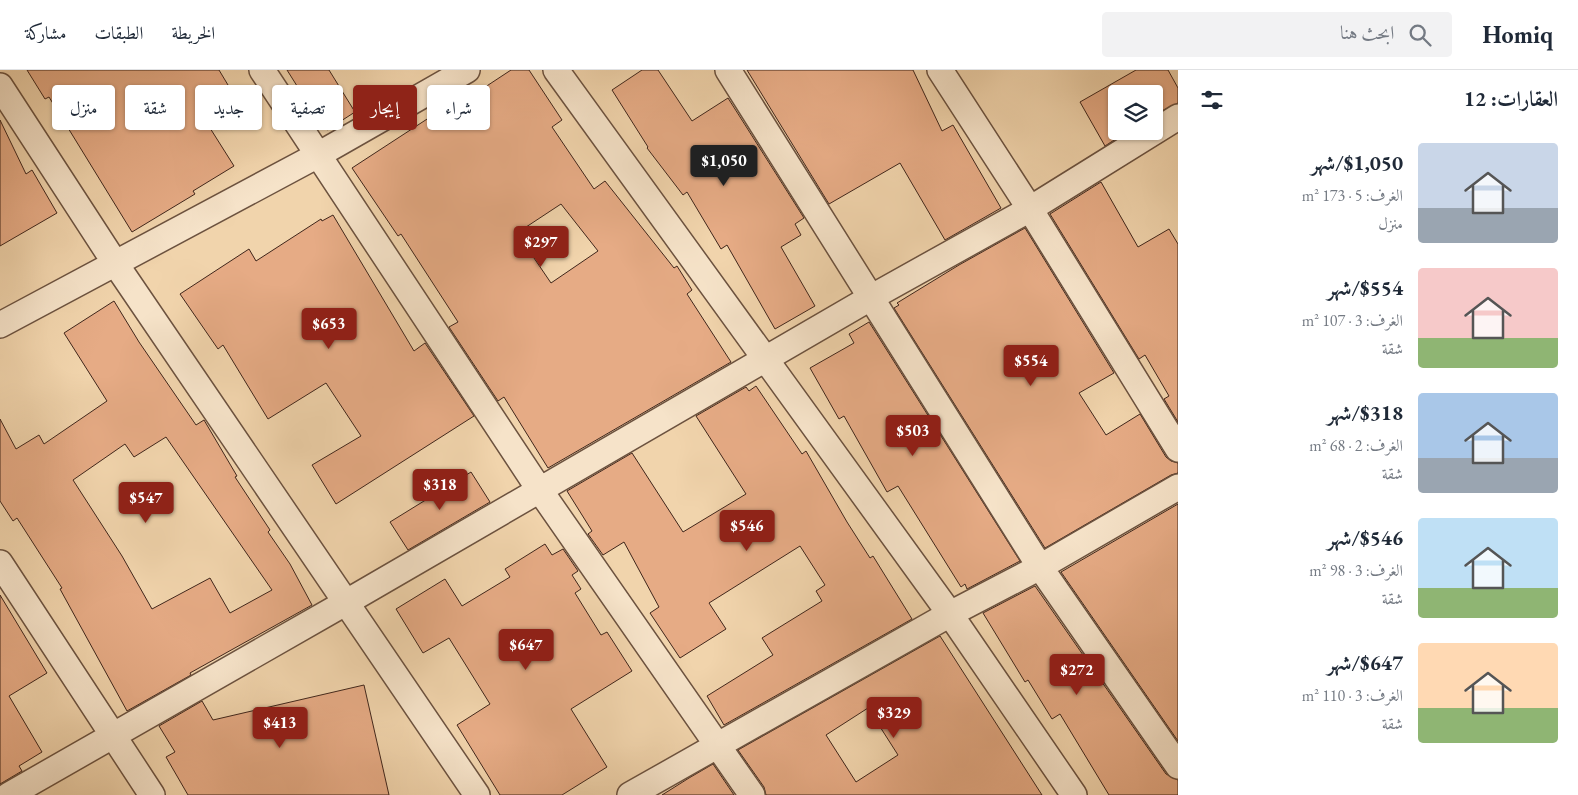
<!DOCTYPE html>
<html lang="ar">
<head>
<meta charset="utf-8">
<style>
  body { margin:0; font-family:"EB Garamond",Amiri,serif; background:#f2f2f3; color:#1f2937; direction:rtl; height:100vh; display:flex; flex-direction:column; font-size:19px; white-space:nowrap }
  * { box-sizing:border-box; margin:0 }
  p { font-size:16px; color:#747a83 }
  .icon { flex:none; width:28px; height:28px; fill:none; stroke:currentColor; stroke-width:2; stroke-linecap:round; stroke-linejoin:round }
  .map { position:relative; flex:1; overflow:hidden; direction:ltr }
  .panel { display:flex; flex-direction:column; background:#fff; width:400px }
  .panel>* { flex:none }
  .hud { position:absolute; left:15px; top:15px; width:475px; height:45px; direction:rtl; display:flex; gap:10px }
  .controls { position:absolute; left:1108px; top:15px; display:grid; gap:10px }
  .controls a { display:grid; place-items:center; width:55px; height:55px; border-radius:5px; background:#fff; box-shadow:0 1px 4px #0004; font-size:25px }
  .price { position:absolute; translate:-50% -42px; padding:0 11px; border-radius:5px; background:#8f2418; color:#fff; font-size:16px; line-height:32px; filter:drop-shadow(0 1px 2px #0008) }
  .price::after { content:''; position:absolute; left:50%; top:30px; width:15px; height:11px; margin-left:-8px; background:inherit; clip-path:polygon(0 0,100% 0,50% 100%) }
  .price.current { background:#222; color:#fff }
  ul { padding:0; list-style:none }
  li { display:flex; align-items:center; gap:15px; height:125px; padding:0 20px }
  li span { display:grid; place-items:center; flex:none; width:140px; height:100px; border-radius:5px; color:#555 }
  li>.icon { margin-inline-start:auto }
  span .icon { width:60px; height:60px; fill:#fffc; stroke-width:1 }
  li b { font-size:21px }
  h2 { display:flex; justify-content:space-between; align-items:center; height:60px; padding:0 20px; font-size:21px }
  .tag { padding:0 18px; border-radius:5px; background:#fff; box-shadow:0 1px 4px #0004; font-size:18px; line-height:45px }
  .tag.current { background:#8f2418; color:#fff }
  header { display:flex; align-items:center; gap:30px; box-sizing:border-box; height:70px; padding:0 25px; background:#fff; border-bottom:1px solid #e0e1e3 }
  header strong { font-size:24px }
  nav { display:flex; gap:28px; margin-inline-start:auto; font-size:18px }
  .search { width:350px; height:45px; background:#f2f2f3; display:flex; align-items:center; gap:12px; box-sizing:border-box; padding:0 18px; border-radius:5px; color:#747a83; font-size:19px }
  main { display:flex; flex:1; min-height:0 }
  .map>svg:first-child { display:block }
  .building { fill:#e6ab85; stroke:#40261b; fill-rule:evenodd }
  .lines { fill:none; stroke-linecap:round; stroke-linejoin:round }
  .minor-casing { stroke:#6c523f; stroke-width:28 }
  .minor { stroke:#f6e3c9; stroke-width:25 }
</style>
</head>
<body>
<header>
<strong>Homiq</strong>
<div class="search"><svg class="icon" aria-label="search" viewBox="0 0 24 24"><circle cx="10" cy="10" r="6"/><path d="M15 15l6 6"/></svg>ابحث هنا</div>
<nav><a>الخريطة</a><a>الطبقات</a><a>مشاركة</a></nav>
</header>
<main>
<section class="panel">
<h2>العقارات: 12<svg class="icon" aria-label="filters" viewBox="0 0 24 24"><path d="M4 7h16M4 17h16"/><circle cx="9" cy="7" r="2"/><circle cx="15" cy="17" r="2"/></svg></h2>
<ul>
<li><span style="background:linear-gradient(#c9d6e8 65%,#9aa5b1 0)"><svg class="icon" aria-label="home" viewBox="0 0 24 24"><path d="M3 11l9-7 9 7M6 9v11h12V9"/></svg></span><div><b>$1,050/شهر</b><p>الغرف: 5 · 173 m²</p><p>منزل</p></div></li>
<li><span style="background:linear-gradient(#f6c9c9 70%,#8fb573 0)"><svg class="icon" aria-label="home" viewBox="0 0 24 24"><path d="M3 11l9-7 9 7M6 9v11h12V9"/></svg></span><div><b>$554/شهر</b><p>الغرف: 3 · 107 m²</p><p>شقة</p></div></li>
<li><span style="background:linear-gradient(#a9c7e8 65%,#9aa5b1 0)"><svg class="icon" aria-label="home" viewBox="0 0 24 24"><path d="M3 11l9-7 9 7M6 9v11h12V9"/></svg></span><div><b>$318/شهر</b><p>الغرف: 2 · 68 m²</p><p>شقة</p></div></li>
<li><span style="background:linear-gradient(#bfe0f5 70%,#8fb573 0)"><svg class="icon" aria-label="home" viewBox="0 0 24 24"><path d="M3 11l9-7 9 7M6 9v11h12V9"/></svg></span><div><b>$546/شهر</b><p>الغرف: 3 · 98 m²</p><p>شقة</p></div></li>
<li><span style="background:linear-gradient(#ffd9b3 65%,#8fb573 0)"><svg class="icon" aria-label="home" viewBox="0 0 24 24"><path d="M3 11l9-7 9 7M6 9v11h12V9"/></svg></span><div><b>$647/شهر</b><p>الغرف: 3 · 110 m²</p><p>شقة</p></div></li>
</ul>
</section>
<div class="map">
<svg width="1178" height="725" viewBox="0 0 1178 725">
  <rect width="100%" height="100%" fill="#f1d4ac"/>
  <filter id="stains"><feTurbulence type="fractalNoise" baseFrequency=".004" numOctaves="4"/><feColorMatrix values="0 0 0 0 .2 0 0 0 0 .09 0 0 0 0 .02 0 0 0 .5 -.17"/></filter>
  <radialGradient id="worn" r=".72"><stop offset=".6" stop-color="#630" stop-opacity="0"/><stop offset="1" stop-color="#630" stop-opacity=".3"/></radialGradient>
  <path class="building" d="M27 0H219L231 20 198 39 234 96 193 121 195 124 132 162 49 27 45 29Z
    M287 0H329L355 42 327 60 320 50 319 51Z
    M511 0H529L562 50 552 57 594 119 605 111 674 198 677 196 692 220 687 224 731 292 548 398 504 327 498 331 449 257 458 252 401 164 398 166 352 98 467 23 470 27ZM561 134 598 181 551 213 517 163Z
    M642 0H658L692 51 728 28 804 148 795 154 801 165 781 177 815 236 775 259 727 175 721 179 687 122 683 125 647 78 648 77 612 20Z
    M747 0H913L942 61 953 55 1001 138 945 170 900 93 829 134Z
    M1136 0H1168L1178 18V33L1154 45V24H1116V61H1128L1105 76 1080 32Z
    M0 50 26 104 32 100 57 143 0 176Z
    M1101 112 1138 177 1169 159 1178 174V352L1164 329 1169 326 1145 285 1139 289 1050 144Z
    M333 145 414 281 425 273 474 346 336 434 312 395 361 366 326 313 268 349 223 275 218 279 180 224 249 179 256 191 321 149 322 151Z
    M1025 158 1114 303 1079 323 1106 365 1140 344 1166 387 1171 391 1178 393V403L1171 405 1045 478 894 238 899 235 897 233 959 195Z
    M114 231 139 272 196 355 204 350 237 406 235 407 270 460 268 462 290 494 312 535 190 603 191 605 127 641 60 519 62 518 17 448 13 451 0 431V349L16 379 39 365 44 374 107 331 64 263ZM166 367 272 520 230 543 210 508 152 539 122 486 73 410 125 374 134 387Z
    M869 252 1020 491 967 519 965 514 961 517 898 416 887 422 844 346 839 349 810 298 854 273 849 264Z
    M756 316 802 384 806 381 847 452 870 488 873 486 912 549 724 655 707 626 773 585 762 568 822 531 816 521 825 515 800 476 709 533 726 559 680 588 650 543 659 537 624 472 603 485 588 464 592 461 567 421 632 383 683 462 746 424 696 346 746 317 749 321Z
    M471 402 490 432 408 480 390 452Z
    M1178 434V671L1061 502Z
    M545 474 552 485 563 479 578 501 572 505 581 519 575 523 601 565 607 562 632 601 571 639 607 697 562 725H500L457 655 490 634 449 568 423 583 396 539 445 509 462 536 510 507 505 499Z
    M1035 516 1166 704 1178 710V725H1109L1060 644 1052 649 1028 610 1025 612 983 543Z
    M0 525 47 603 9 626 42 682 19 696 22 701 0 714Z
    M940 566 1042 725H766L764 717 738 680ZM868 638 898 685 856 712 826 665Z
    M364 615 389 725H188L166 687 175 682 159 656 202 631 213 650Z
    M713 694 734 725H662L689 708Z"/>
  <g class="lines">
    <defs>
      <path id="minor" d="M262 0 539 419 752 725
        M556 0 950 544 1074 725
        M728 0 1040 497 1178 696
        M940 0 1030 139 1178 379
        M0 16 115 193 477 725
        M0 255 318 85 467 0
        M0 493 152 725
        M9 725 345 533 872 227 1030 139 1178 47
        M630 725 950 544 1040 497 1178 417"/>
    </defs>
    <use href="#minor" class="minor-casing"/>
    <use href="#minor" class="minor"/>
  </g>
  <rect width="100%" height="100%" filter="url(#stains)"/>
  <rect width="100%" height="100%" fill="url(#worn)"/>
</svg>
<div class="controls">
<a><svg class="icon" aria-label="layers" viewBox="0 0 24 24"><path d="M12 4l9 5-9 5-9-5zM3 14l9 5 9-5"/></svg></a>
</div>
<b class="price current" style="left:724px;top:117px">$1,050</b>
<b class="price" style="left:541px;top:198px">$297</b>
<b class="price" style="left:329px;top:280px">$653</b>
<b class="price" style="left:1031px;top:317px">$554</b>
<b class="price" style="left:913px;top:387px">$503</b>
<b class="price" style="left:440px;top:441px">$318</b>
<b class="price" style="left:146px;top:454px">$547</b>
<b class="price" style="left:747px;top:482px">$546</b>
<b class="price" style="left:526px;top:601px">$647</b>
<b class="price" style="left:1077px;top:626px">$272</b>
<b class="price" style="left:894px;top:669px">$329</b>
<b class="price" style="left:280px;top:679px">$413</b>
<div class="hud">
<a class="tag">شراء</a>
<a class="tag current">إيجار</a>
<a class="tag">تصفية</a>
<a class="tag">جديد</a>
<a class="tag">شقة</a>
<a class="tag">منزل</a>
</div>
</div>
</main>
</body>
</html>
